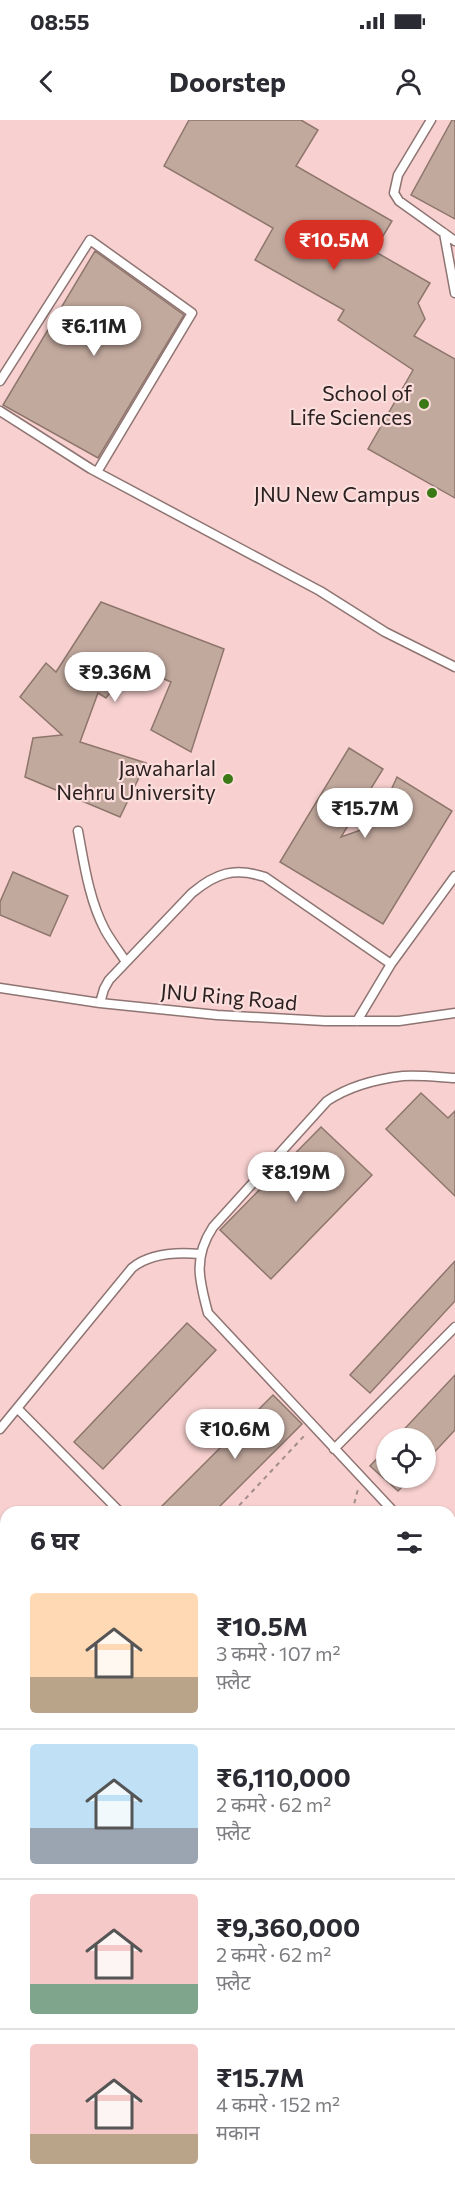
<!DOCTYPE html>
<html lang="hi">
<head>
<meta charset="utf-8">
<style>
  body { margin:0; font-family:Commissioner,"Noto Sans Devanagari",sans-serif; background:#f7f7f7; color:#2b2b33; height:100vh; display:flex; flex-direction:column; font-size:22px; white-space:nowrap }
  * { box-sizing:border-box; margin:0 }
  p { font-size:20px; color:#7c7c81 }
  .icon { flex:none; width:33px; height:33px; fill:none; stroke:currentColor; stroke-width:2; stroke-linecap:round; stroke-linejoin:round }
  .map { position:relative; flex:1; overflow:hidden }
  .drawer { position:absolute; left:0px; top:1386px; width:456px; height:686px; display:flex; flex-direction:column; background:#fff; border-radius:18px 18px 0 0; box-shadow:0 2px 4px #0004 }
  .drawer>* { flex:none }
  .controls { position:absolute; left:376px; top:1308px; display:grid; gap:12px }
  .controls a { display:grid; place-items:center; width:60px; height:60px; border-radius:50%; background:#fff; box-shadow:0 2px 4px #0004; font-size:30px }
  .price { position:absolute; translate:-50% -51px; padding:0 14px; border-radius:21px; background:#fff; color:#222; font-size:20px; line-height:39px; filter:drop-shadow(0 2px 3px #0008) }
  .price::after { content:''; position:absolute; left:50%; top:36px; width:18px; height:14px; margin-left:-9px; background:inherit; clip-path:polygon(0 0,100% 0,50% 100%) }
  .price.selected { background:#d93025; color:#fff }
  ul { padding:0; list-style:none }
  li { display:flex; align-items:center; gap:18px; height:150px; padding:0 30px }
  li+li { border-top:2px solid #e1e1e2 }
  li span { display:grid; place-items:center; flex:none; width:168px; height:120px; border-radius:6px; color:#555 }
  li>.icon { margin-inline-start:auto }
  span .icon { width:72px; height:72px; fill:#fffc; stroke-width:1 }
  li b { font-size:26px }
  h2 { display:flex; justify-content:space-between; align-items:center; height:72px; padding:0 30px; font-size:26px }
  .status { display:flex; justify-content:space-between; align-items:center; height:42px; padding:0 30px; background:#fff; direction:ltr }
  .status svg { height:16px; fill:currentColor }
  header { display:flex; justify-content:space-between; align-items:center; height:78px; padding:0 30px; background:#fff; font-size:27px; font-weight:700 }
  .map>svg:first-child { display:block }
  .built { fill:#f7d0cf; fill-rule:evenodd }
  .building { fill:#c2a99e; stroke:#8e766c; stroke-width:1.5 }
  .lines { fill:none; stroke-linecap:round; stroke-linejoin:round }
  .lane-casing { stroke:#8e7472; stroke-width:11 }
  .path { stroke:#a28c8c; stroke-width:2; stroke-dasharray:4.5 4.5; stroke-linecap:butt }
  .lane { stroke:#fff; stroke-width:8 }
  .poi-dot { fill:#3a7915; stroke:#fbdddc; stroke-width:2 }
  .labels { text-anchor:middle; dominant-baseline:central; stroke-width:4.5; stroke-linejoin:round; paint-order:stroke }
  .poi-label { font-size:21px; fill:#2c2121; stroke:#fbdddc; text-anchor:end }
  .street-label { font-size:21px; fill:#2c2121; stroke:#fbdddc }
</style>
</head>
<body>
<div class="status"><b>08:55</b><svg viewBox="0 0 49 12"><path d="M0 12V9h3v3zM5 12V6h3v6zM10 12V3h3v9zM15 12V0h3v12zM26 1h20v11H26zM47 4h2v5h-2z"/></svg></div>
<header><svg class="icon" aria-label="back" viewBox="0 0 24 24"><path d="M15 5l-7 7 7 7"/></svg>Doorstep<svg class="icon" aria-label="person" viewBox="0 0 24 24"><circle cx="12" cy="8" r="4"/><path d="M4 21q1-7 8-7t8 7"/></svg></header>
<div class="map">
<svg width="455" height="2071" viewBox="0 0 455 2071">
  <rect width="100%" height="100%" fill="#fbdddc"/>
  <path class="built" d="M0 0H455V2071H0ZM387 1318H426V1358H387ZM6 1392H450V2066H6Z"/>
  <path class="building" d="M189 0H301L318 10 296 46 392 101 374 131 430 163 418 183 425 199 414 216 455 239V378L368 329 413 250 338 200 344 190 255 140 273 108 164 46Z
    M452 0H455V99L411 75Z
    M95 131 184 195 98 338 3 285Z
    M101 482 224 529 191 632 151 610 171 562 131 545 106 578 98 573 80 622 146 643 120 697 25 657 33 618 62 615 20 577 46 543 56 552Z
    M349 628 383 649 341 717 375 705 397 657 452 691 383 804 280 742Z
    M13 752 68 776 50 816 0 795V782Z
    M421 973 448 998 455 991V1076L386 1009Z
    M321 1007 372 1055 271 1159 220 1110Z
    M455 1141V1181L370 1273 350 1255Z
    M187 1203 216 1230 103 1349 74 1322Z
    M455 1255V1310L426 1341V1318H396Z
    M273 1275 302 1304 214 1392H156Z
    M387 1328V1358H411L398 1371 370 1346Z"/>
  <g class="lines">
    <defs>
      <path id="lane" d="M431 0 398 55 394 73 399 81 455 121
        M444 113 455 173
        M0 261 90 120 192 193 97 352
        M0 291 91 349 320 471 385 512 455 547
        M78 711C84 743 89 780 105 810 111 821 119 831 126 842
        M0 868 100 883 217 895 325 901H399L455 893
        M100 883 104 869 109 860 192 773C216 753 234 747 265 757L391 844
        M357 901 391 844 455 756
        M18 1289 120 1392
        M0 1309 132 1148C150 1133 177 1132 200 1134
        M334 1329 455 1207
        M394 1392 208 1193C199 1160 193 1137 213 1107L327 981C348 967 377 959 403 956 420 955 438 957 455 958
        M450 1451 455 1457
        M0 1470 6 1476
        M455 1521 453 1536 455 1541
        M450 1607 455 1602
        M0 1687 6 1681
        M450 1732 455 1726
        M450 1753 455 1758
        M0 1817 6 1822
        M450 1821 455 1826
        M450 2039 455 2034
        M47 2066 53 2071
        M2 2071 9 2066
        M419 2071 424 2066"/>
    </defs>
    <use href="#lane" class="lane-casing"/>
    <path class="path" d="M233 1392 305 1315
      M352 1392 358 1369
      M450 1701 455 1696"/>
    <use href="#lane" class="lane"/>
  </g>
  <g class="poi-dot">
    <circle cx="424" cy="284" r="6"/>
    <circle cx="432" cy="373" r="6"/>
    <circle cx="228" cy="659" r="6"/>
  </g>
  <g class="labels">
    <g class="poi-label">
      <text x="412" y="272">School of<tspan x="412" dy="24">Life Sciences</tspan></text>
      <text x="420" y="373">JNU New Campus</text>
      <text x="216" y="647">Jawaharlal<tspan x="216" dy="24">Nehru University</tspan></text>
    </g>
    <g class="street-label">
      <text transform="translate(229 876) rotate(5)">JNU Ring Road</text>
    </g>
  </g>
</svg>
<div class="controls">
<a><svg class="icon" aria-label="locate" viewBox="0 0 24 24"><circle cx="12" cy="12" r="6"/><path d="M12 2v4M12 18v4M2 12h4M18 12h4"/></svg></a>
</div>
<b class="price selected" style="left:334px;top:151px">₹10.5M</b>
<b class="price" style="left:94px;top:237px">₹6.11M</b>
<b class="price" style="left:115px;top:583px">₹9.36M</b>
<b class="price" style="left:365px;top:719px">₹15.7M</b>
<b class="price" style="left:296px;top:1083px">₹8.19M</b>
<b class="price" style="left:235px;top:1340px">₹10.6M</b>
<section class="drawer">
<h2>6 घर<svg class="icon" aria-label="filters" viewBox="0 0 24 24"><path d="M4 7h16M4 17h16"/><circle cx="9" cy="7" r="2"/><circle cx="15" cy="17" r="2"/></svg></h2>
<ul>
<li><span style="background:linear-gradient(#ffd9b3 70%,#b9a48a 0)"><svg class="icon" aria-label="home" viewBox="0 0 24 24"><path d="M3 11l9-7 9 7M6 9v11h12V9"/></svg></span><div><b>₹10.5M</b><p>3 कमरे · 107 m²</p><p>फ़्लैट</p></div></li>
<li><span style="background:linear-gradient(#bfe0f5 70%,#9aa5b1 0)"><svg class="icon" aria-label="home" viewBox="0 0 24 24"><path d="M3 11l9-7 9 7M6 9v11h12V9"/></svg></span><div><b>₹6,110,000</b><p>2 कमरे · 62 m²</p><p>फ़्लैट</p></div></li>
<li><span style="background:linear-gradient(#f6c9c9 75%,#7fa58c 0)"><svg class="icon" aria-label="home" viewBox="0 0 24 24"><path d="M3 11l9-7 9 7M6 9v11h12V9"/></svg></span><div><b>₹9,360,000</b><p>2 कमरे · 62 m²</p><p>फ़्लैट</p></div></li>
<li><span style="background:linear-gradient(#f6c9c9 75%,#b9a48a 0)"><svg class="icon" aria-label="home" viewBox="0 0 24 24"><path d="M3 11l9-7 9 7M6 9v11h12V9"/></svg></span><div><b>₹15.7M</b><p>4 कमरे · 152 m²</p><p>मकान</p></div></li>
</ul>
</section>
</div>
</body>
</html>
